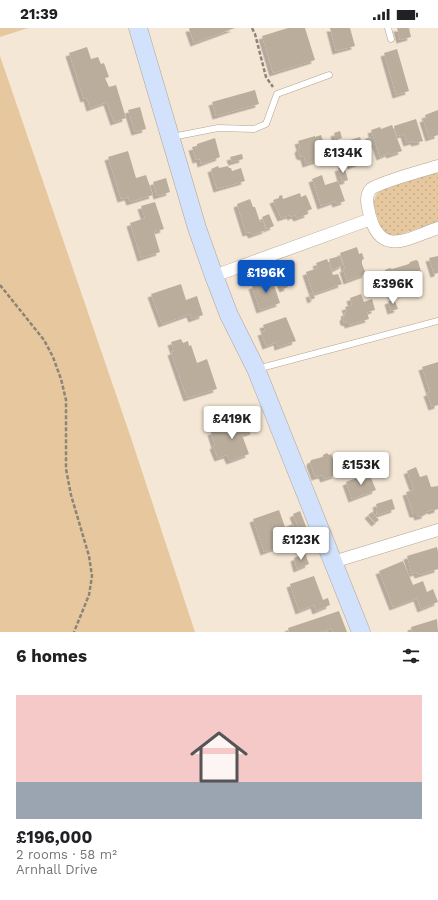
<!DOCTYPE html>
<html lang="en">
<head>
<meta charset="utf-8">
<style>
  body { margin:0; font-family:"Work Sans",sans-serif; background:#f6f6f6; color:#202124; height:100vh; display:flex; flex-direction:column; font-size:15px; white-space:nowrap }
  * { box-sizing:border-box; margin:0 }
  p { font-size:13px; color:#757577 }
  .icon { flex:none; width:22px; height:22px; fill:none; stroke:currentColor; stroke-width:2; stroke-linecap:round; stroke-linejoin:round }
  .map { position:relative; height:604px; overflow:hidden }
  .drawer { display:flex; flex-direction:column; background:#fff; flex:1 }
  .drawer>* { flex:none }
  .price { position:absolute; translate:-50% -34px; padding:0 9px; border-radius:4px; background:#fff; color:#222; font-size:13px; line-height:26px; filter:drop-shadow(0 1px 2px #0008) }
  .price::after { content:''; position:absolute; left:50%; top:24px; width:12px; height:9px; margin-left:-6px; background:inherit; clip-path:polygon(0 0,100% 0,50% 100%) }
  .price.selected { background:#0b56c0; color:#fff }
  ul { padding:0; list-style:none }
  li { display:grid; align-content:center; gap:8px; height:212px; padding:0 16px }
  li+li { border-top:1px solid #e0e0e0 }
  li span { display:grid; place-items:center; height:124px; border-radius:0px; color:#555 }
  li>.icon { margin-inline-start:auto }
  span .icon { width:72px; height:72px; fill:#fffc; stroke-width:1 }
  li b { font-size:17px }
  h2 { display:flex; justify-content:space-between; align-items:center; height:48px; padding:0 16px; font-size:17px }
  .status { display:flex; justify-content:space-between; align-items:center; height:28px; padding:0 20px; background:#fff; direction:ltr }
  .status svg { height:11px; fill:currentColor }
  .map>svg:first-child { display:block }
  .grass { fill:url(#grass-dots) }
  .green { fill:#e6c79e }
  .building { fill:#baad9c; filter:url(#shadow) }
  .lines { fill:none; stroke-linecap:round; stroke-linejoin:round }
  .lane-casing { stroke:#b1a493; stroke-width:7 }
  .street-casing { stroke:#b1a493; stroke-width:13 }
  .secondary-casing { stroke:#b1a493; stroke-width:19 }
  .path { stroke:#8d8377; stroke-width:2.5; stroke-dasharray:4 2; stroke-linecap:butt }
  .lane { stroke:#fff; stroke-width:6 }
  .street { stroke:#fff; stroke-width:12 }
  .secondary { stroke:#d2e2fd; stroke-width:18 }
</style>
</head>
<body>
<div class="status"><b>21:39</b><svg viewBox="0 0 49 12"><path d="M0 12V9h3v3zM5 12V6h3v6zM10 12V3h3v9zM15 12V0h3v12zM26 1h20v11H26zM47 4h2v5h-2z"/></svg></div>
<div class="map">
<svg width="438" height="604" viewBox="0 0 438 604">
  <defs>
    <pattern id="grass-dots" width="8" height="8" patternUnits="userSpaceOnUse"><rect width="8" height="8" fill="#e6c79e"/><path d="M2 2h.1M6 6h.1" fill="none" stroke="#c5ab88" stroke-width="1.8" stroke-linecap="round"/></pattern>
    <filter id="shadow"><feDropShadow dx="-3.5" dy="3.5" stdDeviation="0" flood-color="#0004"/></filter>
  </defs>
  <rect width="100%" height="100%" fill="#f5e7d5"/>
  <path class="grass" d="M438 143V194L395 208 386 205 380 197 373 175 376 167 382 161Z"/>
  <path class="green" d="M0 0H28L0 9Z
    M0 28 131 410 195 604H0Z"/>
  <path class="building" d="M190 0H235L194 15 189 1Z
    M288 0H305L315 32 273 45 262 8Z
    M330 0H350L355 18 336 23Z
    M397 0H409L411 9 400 12Z
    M87 19 91 31 98 29 101 36 104 35 109 49 105 50 109 59 116 57 126 90 114 94 107 74 90 80 87 70 84 71 69 25Z
    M397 21 409 63 396 67 384 25Z
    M255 62 259 76 216 88 212 74Z
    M140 79 146 101 135 104 128 82Z
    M438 82V107L429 110 423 91 426 90 425 87Z
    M416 91 423 113 415 115 414 113 407 115 404 106 397 108 394 98Z
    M392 97 402 123 390 127 389 125 380 129 371 102 380 99 381 101Z
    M340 103 342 110 336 112 334 105Z
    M321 107 324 116 318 118 322 131 306 136 304 129 300 128 298 122 300 119 298 113 315 108V109Z
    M360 109 368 132 351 138 343 114Z
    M370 109 374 119 368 121 365 111Z
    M215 110 220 129 201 136 200 131 196 132 192 119 197 118V116Z
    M128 123 136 150 146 147 153 167 130 174 128 169 121 171 108 129Z
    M242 126 243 131 232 134 230 129Z
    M218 138 219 140 228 138 229 140H231L232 143 241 140 245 153 217 161 211 141Z
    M344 138 348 152 342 154 338 140Z
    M322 147 325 157 338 153 345 173 336 176 335 173 321 178 312 151Z
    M166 150 170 164 157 168 153 154Z
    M300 165 301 169 306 167 312 181 307 183 308 186 297 190 295 187 291 189 290 187 281 190 273 172 279 170V168L282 167 283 171Z
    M250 171 253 179H255L260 194 263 193 266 202 252 207 250 204 246 205 237 176Z
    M155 174 164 201 154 204 160 224 141 230 130 195 145 190 141 178Z
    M269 186 274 198 267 201 262 189Z
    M357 219 359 226 362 225 364 231 362 232V236L366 246 347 253 343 241 345 240 340 225Z
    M340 228 343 237 333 242 329 231Z
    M438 228V245L434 246 429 230Z
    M327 231 333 247 338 246 342 256 313 266 315 270 311 272 309 266 313 265 306 244 318 240 316 235Z
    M416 232 418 233 422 247 405 252 409 262 392 268 384 244 385 242 390 240 392 241 409 236 410 234Z
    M284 249 288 259 283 261 279 251Z
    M272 251 280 275 260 282 252 258Z
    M181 256 186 272 197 268 203 287 192 291 190 286 162 296 151 266Z
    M361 266 364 274 372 271 375 282 367 284 369 291 348 297V295L344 294 343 290 345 287 344 285 347 284 345 279 352 277 350 270Z
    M394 271 398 281 391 283 388 273Z
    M286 289 296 313 278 319 277 314 266 318 261 304 265 303 263 297Z
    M181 311 183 315 188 313 189 318 191 317 197 335 207 331 217 361 187 370 171 324 174 323 171 314Z
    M438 334V377L432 379 427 365 430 364 422 339Z
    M250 392 254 403 242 407 249 426 230 433 227 427 218 430 213 418 215 417 211 404 237 394 238 396Z
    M327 425 329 427 331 426 337 442H334L336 447 324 451 322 447 315 449 310 435 311 432 323 429V427Z
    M416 439 420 449 427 447 431 459 438 458V481L432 483 431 482 426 484 425 487 418 489 417 486H413L406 464 414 462 407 443Z
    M369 445 376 462 352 471 346 454Z
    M392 471 395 481 377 487 376 480H377L376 476Z
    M279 482 285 499 293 496 298 512 264 524 253 491Z
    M300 483 309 506 302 509 293 486Z
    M372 484 379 492 375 495 368 487Z
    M437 519 438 524V541L418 547 417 544 412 546 407 528Z
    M305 525 309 536 297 541 294 530Z
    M403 533 413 557 423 553 427 564 433 561 438 574 421 581 417 570 393 579 379 543Z
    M314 548 323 572 328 570 330 577 316 583 314 577 299 583 290 556Z
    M339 583 347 604H333L331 600 320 604H289L288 600Z
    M437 591 438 604H412L411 599Z"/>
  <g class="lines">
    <defs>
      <path id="lane" d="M388 0 391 11
        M172 109 218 100 254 101 266 96 277 66 329 47
        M257 341 438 293"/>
      <path id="street" d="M438 138C425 142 380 154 371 161 365 167 367 176 369 184 379 230 407 211 438 200
        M214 248 371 191
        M333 534 438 502"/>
      <path id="secondary" d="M138 0 182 149 197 200 214 248 229 287 256 341 361 604"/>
    </defs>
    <use href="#lane" class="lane-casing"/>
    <use href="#street" class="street-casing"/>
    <use href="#secondary" class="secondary-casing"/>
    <path class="path" d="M252 0 255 6 266 49 273 59
      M0 257 44 312 53 329 61 351 66 372V441L71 467 89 528 92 548 89 567 74 604"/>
    <use href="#lane" class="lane"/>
    <use href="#street" class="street"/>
    <use href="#secondary" class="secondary"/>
  </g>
</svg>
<b class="price" style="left:343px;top:146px">£134K</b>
<b class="price selected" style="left:266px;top:266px">£196K</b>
<b class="price" style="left:393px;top:277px">£396K</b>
<b class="price" style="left:232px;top:412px">£419K</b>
<b class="price" style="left:361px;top:458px">£153K</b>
<b class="price" style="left:301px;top:533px">£123K</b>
</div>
<section class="drawer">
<h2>6 homes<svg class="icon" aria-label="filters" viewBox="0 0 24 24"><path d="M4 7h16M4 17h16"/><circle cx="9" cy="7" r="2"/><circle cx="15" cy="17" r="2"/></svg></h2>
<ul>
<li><span style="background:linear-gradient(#f6c9c9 70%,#9aa5b1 0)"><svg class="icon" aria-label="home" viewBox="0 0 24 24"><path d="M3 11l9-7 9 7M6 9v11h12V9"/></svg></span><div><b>£196,000</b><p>2 rooms · 58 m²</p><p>Arnhall Drive</p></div></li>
</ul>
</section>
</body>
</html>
